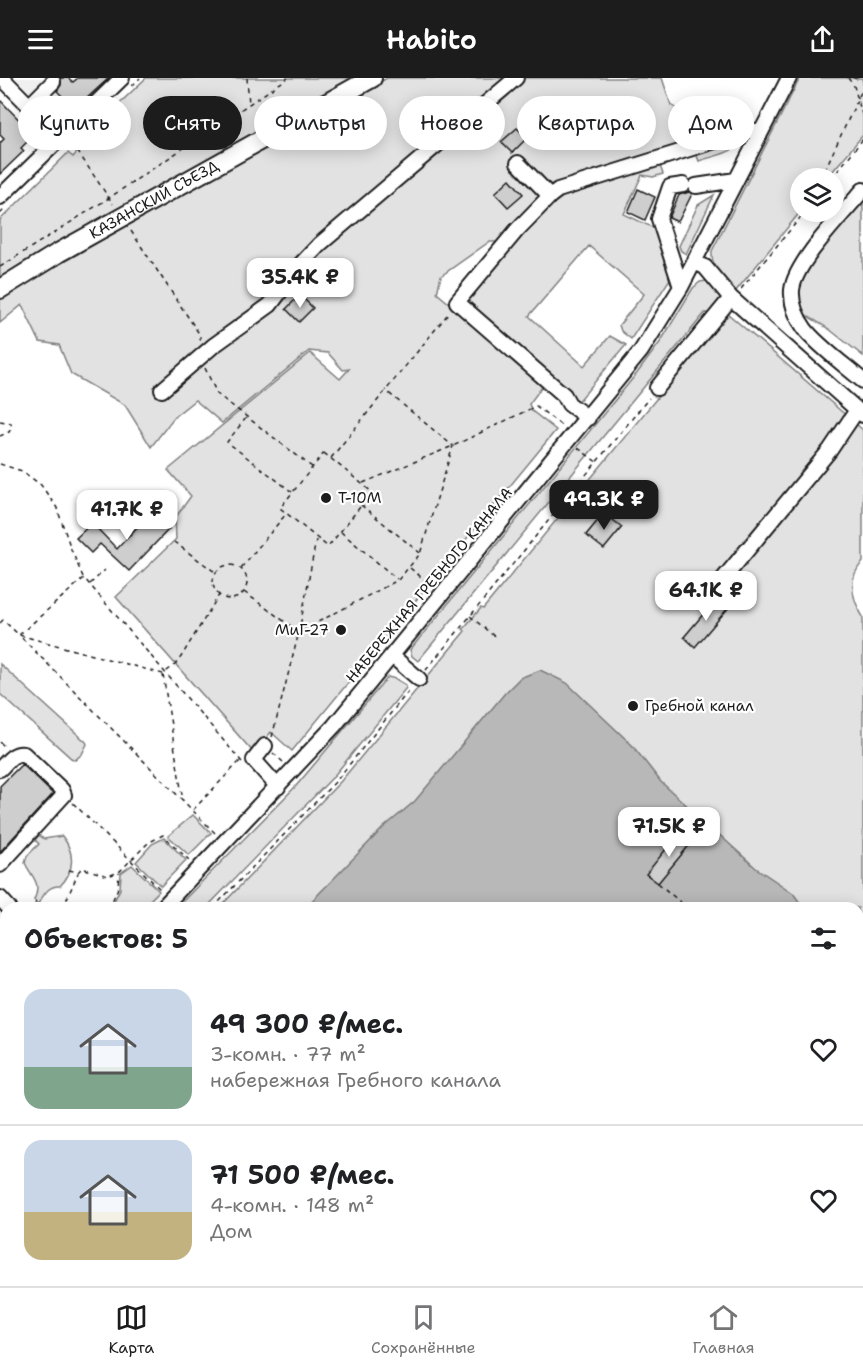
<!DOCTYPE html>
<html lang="ru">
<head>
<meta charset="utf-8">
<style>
  body { margin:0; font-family:"Shantell Sans",sans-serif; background:#f2f2f2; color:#202124; height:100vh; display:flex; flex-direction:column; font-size:22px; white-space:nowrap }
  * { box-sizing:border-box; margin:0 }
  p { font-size:20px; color:#757577 }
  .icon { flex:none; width:33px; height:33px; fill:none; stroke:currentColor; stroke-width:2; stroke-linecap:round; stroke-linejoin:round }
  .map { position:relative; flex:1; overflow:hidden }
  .details { position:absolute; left:0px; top:824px; width:864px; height:386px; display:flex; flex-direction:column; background:#fff; border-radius:18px 18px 0 0; box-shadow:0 3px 15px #0003 }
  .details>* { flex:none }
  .hud { position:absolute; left:18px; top:18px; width:828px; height:54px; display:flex; gap:12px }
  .buttons { position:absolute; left:790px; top:90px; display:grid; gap:12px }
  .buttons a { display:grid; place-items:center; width:54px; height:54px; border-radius:50%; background:#fff; box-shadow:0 3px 15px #0003; font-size:30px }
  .price { position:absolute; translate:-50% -51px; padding:0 14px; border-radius:12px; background:#fff; color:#222; font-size:20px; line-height:39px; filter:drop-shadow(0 2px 3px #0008) }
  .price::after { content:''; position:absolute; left:50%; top:36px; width:18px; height:14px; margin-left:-9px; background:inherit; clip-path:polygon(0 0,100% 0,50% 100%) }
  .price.selected { background:#1c1c1c; color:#fff }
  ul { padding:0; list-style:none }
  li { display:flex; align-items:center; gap:18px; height:150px; padding:0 24px }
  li+li { border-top:2px solid #e0e0e0 }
  li span { display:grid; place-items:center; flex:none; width:168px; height:120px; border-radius:18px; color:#555 }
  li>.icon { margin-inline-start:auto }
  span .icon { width:72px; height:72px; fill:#fffc; stroke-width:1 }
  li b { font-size:26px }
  h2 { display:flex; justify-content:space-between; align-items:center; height:72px; padding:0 24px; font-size:26px }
  .tag { padding:0 21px; border-radius:27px; background:#fff; box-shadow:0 3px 15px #0003; font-size:21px; line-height:54px }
  .tag.selected { background:#1c1c1c; color:#fff }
  header { display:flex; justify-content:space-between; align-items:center; height:78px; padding:0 24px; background:#1c1c1c; color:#fff; font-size:27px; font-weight:600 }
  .menu { display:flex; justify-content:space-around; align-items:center; height:84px; border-top:2px solid #e0e0e0; background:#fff; font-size:16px; color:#757577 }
  .menu a { display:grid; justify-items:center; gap:3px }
  .menu .selected { color:#1c1c1c }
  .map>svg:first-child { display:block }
  .built { fill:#f0f0f0 }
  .green { fill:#e2e2e2; stroke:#7f7f7f; stroke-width:1.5 }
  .water { fill:#b8b8b8; stroke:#7a7a7a; stroke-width:1.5 }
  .building { fill:#cecece; stroke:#1c1c1c; stroke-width:1.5 }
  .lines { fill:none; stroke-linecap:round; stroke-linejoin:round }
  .minor-casing { stroke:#1c1c1c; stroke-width:18 }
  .major-casing { stroke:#1c1c1c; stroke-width:22 }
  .path { stroke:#1c1c1c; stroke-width:1.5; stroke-dasharray:4.5 4.5; stroke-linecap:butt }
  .minor { stroke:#fff; stroke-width:14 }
  .major { stroke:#fff; stroke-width:18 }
  .poi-dot { fill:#1c1c1c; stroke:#fff; stroke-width:2 }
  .labels { text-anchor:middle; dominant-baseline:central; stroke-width:4.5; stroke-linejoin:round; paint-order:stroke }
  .street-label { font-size:15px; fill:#1c1c1c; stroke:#fff }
  .poi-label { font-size:15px; fill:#1c1c1c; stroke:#fff; text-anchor:start }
</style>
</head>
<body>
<header><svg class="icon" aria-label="menu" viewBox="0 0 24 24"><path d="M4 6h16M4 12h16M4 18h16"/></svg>Habito<svg class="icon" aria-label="share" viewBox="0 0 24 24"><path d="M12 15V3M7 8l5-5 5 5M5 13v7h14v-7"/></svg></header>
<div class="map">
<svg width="863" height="1208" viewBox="0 0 863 1208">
  <rect width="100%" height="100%" fill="#fff"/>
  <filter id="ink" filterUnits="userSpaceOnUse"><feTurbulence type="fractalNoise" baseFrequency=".0167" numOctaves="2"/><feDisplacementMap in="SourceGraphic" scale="12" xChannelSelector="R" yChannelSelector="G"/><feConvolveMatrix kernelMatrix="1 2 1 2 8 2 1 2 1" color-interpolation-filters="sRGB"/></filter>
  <g filter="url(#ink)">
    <path class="built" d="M16 0H116L64 50Z"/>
    <path class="green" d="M146 0H353L0 201V142L68 75 73 79 81 70 78 65Z
      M387 0H662L671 27 720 58 554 112 500 164H489L441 198 437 215 544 306 529 326 532 333 556 352 292 673 271 654 254 675 116 519 176 461 175 440 191 418 168 392 310 275 340 301 349 291 343 292 328 275 309 273 222 345 195 322 175 338 151 369 125 327 71 296 59 267 40 264 22 227 0 245V220Z
      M800 0H863V57L827 100H801V133L735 214C725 203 710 189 712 173Z
      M748 55C736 76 720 76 699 83L695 73 659 85 663 96 653 99 642 97 624 136 654 150 670 201 631 261 621 253 619 247 644 216 589 168 529 238 584 288 610 258 626 267 577 325 461 224 517 159 563 117Z
      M714 117 686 176 681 173 679 168 698 127Z
      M863 119V278L829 251 801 234 797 223 798 208 802 195Z
      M707 203 712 204 723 221 714 235H705L418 583 412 578 410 572 638 294 661 263 693 210 700 204Z
      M727 235 863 352V484C847 500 852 521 863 539V1078L858 1081V830H219L341 703 465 553 463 551 481 530 483 531Z
      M0 586 86 664 87 666 82 676 75 682 71 680 0 616Z
      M388 599 396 601 406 607V610L333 699 207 829H177L296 708Z
      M193 737 211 755 189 777 168 758Z
      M39 757 44 761 62 758C75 774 75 793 60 808 48 807 44 817 38 826L34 822C42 804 32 800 25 785L27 778 39 766 35 762Z
      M164 760 186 782 161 808 136 784 152 766Z
      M132 787 159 813 143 829H111L120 811 121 795Z
      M6 1050V1203H640L631 1208H286L284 1204 261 1208H0V1057Z"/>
    <path class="water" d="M540 592 567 605 632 667 661 704 756 790 793 815 803 829 305 830 383 750 415 723 505 615 520 600Z
      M6 1137V1203H293L261 1208H0V1143Z
      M863 1160V1208H793L799 1203H858V1162Z"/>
    <path class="building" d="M61 0H68L73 4 78 0H109L75 31 57 13 61 7Z
      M0 22 34 57 21 70 24 73 0 96V65L4 61 0 57Z
      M517 50 527 60 512 75 501 64Z
      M510 101 523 116 508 129 495 115Z
      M638 111 655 119 645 142 628 134Z
      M689 114 692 116 678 144 669 140 679 117Z
      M300 217 313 230 299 244 286 231Z
      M151 434 169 451 129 493 100 466 91 475 76 460 92 445 117 471Z
      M604 435 622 449 604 471 586 457Z
      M717 520 729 529 695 569 684 559Z
      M22 686 53 716 0 774V708Z
      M679 755 691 765 658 805 646 796Z"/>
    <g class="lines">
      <defs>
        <path id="minor" d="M2 0 61 60
          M29 28 53 4
          M518 85 550 118 558 112 750 52 761 54
          M696 108 736 102
          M863 112C844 135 795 184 792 212 791 226 797 240 805 251 817 267 847 289 863 303
          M550 118 517 152 457 224 564 317 569 326 588 340
          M0 119 122 0
          M694 184 705 189 731 220 863 337
          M681 209 659 141 670 109 683 107
          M657 310 731 220
          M162 312 213 268 270 227 301 186 320 166 516 0
          M719 506 830 372 857 332
          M392 578 419 601
          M265 668 254 682 278 709
          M0 691C7 684 13 674 24 676L62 712 64 717 0 787
          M0 820 9 830
          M162 830 334 648 641 273 681 209 789 0
          M0 974 6 980
          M0 998 6 992
          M858 1094 863 1091
          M858 1124 863 1121
          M655 1208 664 1203
          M708 1208 717 1203"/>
        <g id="major">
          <path id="s1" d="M0 211 58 175 372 0"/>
        </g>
      </defs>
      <use href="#minor" class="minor-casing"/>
      <use href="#major" class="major-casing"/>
      <path class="path" d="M247 0 249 26
        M848 0 854 8 863 40
        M853 0 863 2
        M132 8 140 0
        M71 67 78 74 113 126
        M821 100 863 10
        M832 100 863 61
        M0 136 6 130
        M131 153 200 257V262
        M0 189 109 120 288 0
        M741 211 805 134
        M205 290 217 316 312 389
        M246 340 227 364 292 414
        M0 343 11 345 12 349 9 354 0 358
        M578 370 598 385
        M324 375 372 414 328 469 280 430Z
        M331 380 447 237
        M0 386 22 393 41 407 57 430 71 471 83 499
        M363 405 453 368 536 328 562 348
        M361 427 420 475
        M341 454 397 501
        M174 464 215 494
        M213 504a17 17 0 1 1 34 0a17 17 0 1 1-34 0Z
        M241 490 286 436
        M410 490 432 508
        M90 506 105 492
        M244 514 299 554 398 502 420 476 453 368 385 312
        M470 538 495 559
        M0 545 3 542 19 557 163 596 175 587 181 579 219 517
        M426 592 649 320
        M163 597 183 723
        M272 659 299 554 316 462
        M0 664 6 670
        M273 675 283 684
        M73 725 161 812
        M193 732 240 683
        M215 755 19 557 84 500 242 684
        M685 760 701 740
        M69 792 78 794 82 790 108 798 119 794 148 765 163 757 189 782
        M658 805 687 830
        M35 826 36 824
        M63 830 78 795
        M109 830 118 810 119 795
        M213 830 336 703 411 610
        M0 861 6 866
        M0 1049 6 1043
        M2 1083 6 1087
        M0 1115 6 1108
        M477 1203 478 1208
        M396 1208 402 1203"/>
      <use href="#minor" class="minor"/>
      <use href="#major" class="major"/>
    </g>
  </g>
  <g class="poi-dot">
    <circle cx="326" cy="420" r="6"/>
    <circle cx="341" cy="552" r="6"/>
    <circle cx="633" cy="628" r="6"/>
  </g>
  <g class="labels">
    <g class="street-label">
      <text stroke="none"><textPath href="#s1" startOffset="178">КАЗАНСКИЙ СЪЕЗД</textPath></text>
      <text transform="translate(429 507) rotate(-50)">НАБЕРЕЖНАЯ ГРЕБНОГО КАНАЛА</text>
    </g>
    <g class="poi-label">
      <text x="338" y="420">Т-10М</text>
      <text x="329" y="552" text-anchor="end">МиГ-27</text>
      <text x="645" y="628">Гребной канал</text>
    </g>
  </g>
</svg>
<div class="buttons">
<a><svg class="icon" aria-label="layers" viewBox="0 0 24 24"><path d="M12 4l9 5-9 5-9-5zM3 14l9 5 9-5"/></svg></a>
</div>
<b class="price" style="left:300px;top:231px">35.4K ₽</b>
<b class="price selected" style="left:604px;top:453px">49.3K ₽</b>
<b class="price" style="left:127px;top:463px">41.7K ₽</b>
<b class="price" style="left:706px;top:544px">64.1K ₽</b>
<b class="price" style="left:669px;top:780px">71.5K ₽</b>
<div class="hud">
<a class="tag">Купить</a>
<a class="tag selected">Снять</a>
<a class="tag">Фильтры</a>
<a class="tag">Новое</a>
<a class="tag">Квартира</a>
<a class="tag">Дом</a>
</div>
<section class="details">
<h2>Объектов: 5<svg class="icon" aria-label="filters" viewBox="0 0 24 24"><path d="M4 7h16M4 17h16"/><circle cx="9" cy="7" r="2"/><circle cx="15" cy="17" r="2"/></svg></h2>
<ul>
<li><span style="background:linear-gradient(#c9d6e8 65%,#7fa58c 0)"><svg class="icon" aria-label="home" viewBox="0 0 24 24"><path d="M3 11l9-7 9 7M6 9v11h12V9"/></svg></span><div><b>49 300 ₽/мес.</b><p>3-комн. · 77 m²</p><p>набережная Гребного канала</p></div><svg class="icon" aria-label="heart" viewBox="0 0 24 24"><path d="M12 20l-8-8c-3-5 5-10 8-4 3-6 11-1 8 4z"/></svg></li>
<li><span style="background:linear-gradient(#c9d6e8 60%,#c2b280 0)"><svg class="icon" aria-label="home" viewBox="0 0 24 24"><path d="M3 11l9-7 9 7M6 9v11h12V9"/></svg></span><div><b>71 500 ₽/мес.</b><p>4-комн. · 148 m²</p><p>Дом</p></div><svg class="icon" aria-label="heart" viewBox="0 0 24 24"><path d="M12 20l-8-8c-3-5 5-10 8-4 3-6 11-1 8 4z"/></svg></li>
</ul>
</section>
</div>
<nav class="menu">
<a class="selected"><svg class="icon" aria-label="map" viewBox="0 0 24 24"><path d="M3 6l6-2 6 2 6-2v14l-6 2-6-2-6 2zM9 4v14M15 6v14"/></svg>Карта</a>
<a><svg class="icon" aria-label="saved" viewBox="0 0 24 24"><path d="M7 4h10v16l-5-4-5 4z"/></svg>Сохранённые</a>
<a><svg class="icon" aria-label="home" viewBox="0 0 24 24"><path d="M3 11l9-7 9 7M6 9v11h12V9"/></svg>Главная</a>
</nav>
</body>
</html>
